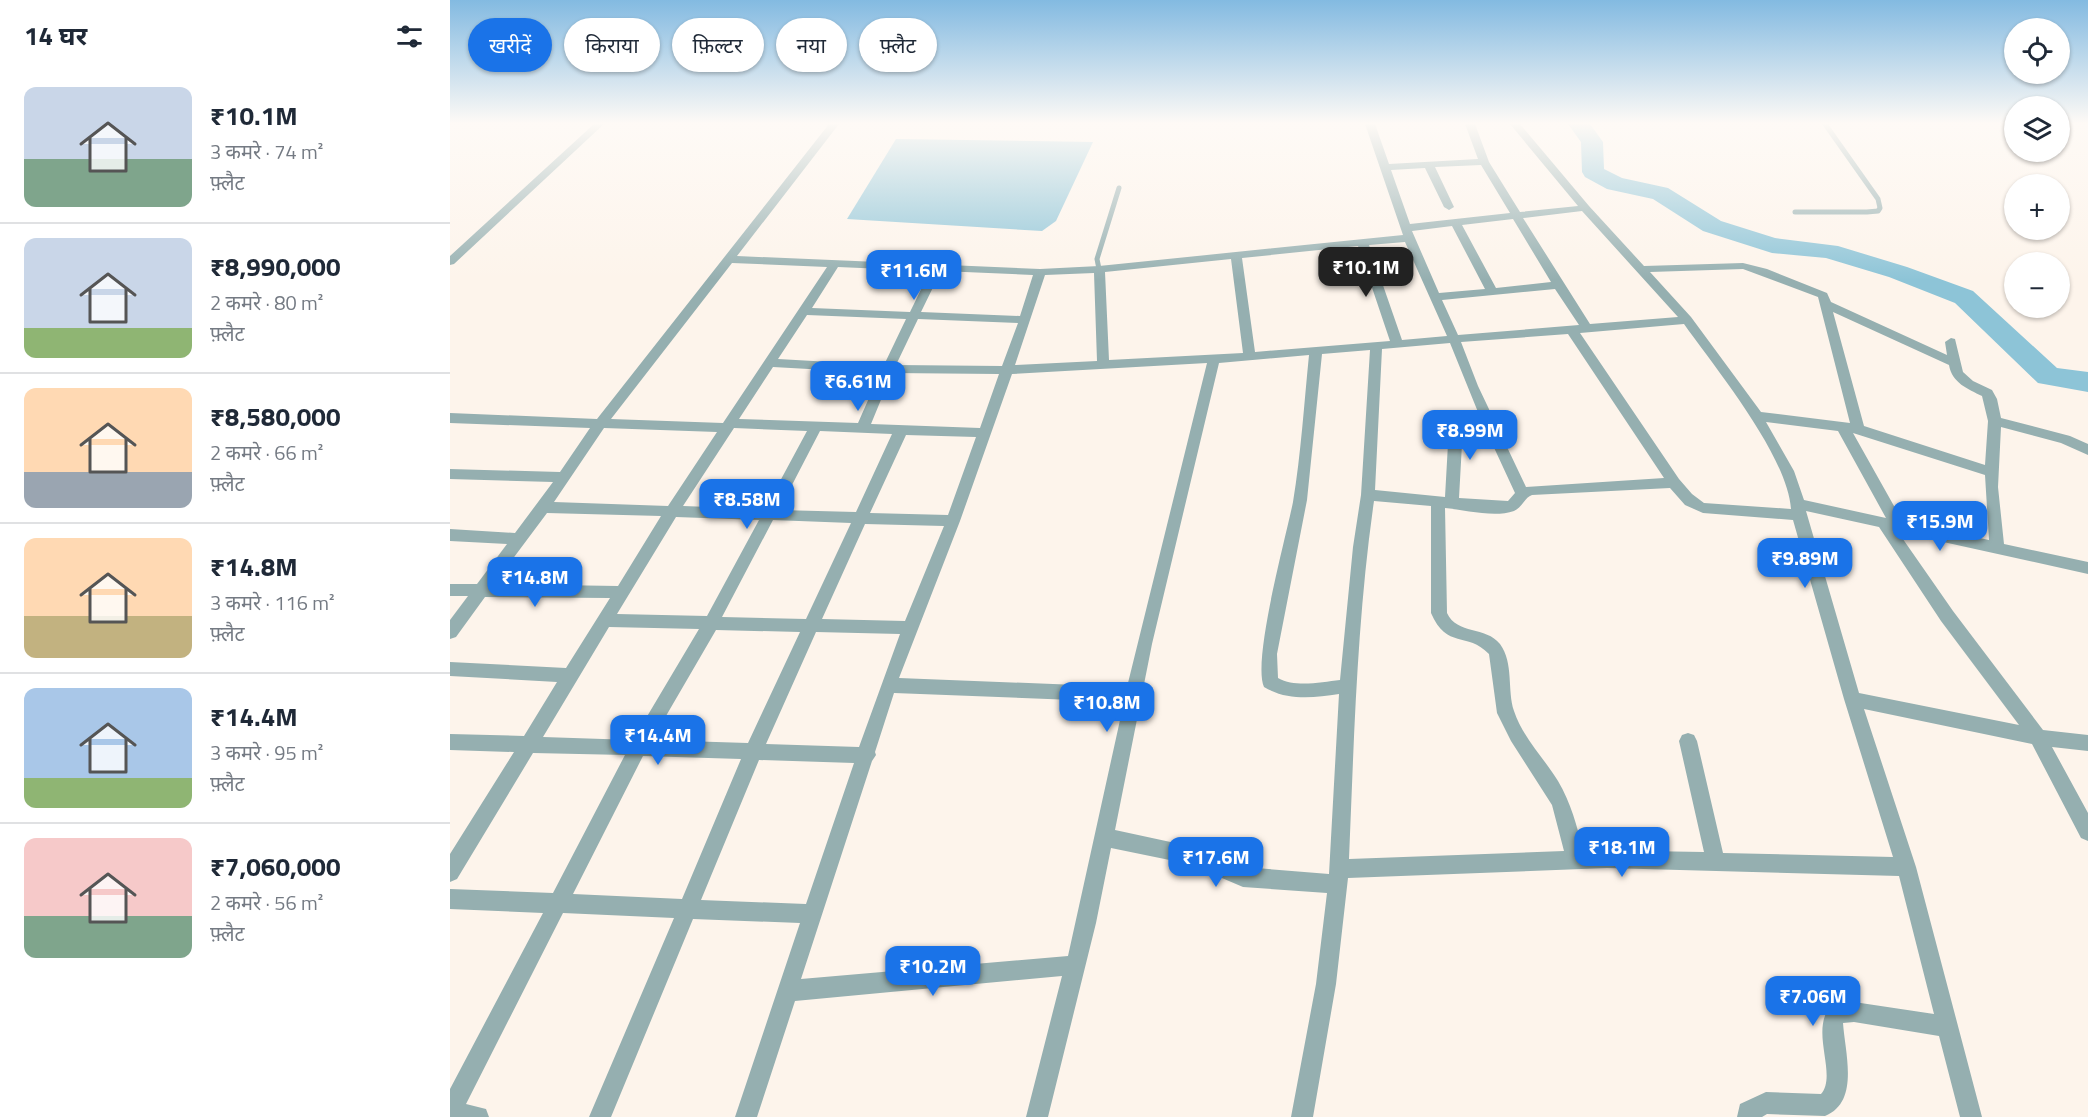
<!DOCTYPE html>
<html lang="hi">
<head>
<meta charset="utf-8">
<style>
  body { margin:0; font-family:"Titillium Web","Noto Sans Devanagari",sans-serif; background:#f6f6f7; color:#1f2937; height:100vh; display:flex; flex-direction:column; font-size:22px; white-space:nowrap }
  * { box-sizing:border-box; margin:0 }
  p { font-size:20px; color:#747a83 }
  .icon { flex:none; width:33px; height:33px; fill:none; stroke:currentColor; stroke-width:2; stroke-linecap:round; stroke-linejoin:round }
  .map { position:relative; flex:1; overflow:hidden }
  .panel { display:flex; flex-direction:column; background:#fff; width:450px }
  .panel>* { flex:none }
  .hud { position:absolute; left:18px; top:18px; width:570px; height:54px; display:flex; gap:12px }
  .controls { position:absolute; left:1554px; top:18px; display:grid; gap:12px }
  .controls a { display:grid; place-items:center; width:66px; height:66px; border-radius:50%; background:#fff; box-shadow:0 2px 4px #0004; font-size:30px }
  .price { position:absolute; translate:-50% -51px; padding:0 14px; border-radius:12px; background:#1a73e8; color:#fff; font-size:20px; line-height:39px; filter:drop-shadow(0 2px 3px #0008) }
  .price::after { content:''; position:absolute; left:50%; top:36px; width:18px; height:14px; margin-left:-9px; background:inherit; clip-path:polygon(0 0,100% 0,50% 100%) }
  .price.on { background:#222; color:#fff }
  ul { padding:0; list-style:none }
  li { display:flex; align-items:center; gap:18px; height:150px; padding:0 24px }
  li+li { border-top:2px solid #e0e1e3 }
  li span { display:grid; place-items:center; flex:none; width:168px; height:120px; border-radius:12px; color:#555 }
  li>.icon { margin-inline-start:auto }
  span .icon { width:72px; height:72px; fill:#fffc; stroke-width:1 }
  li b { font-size:26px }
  h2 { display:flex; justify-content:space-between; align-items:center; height:72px; padding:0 24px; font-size:26px }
  .tag { padding:0 21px; border-radius:27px; background:#fff; box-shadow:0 2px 4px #0004; font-size:21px; line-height:54px }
  .tag.on { background:#1a73e8; color:#fff }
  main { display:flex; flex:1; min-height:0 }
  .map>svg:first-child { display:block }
  .water { fill:#8dc4d7 }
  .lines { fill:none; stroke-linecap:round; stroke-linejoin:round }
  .river { fill:#8dc4d7; fill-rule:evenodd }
  .service { stroke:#95afb0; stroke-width:5 }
  .minor { fill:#95afb0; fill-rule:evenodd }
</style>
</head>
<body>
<main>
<section class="panel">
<h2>14 घर<svg class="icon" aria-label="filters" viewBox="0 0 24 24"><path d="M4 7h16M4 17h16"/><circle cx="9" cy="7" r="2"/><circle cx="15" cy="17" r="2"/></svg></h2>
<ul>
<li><span style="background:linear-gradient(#c9d6e8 60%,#7fa58c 0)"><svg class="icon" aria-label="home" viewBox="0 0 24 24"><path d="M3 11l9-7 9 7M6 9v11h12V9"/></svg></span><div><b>₹10.1M</b><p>3 कमरे · 74 m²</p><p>फ़्लैट</p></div></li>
<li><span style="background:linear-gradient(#c9d6e8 75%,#8fb573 0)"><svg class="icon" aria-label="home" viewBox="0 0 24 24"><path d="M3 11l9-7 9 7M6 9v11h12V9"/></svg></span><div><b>₹8,990,000</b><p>2 कमरे · 80 m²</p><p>फ़्लैट</p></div></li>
<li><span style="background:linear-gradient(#ffd9b3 70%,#9aa5b1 0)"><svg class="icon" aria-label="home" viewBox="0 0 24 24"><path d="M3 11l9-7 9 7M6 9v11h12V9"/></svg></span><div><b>₹8,580,000</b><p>2 कमरे · 66 m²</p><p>फ़्लैट</p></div></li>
<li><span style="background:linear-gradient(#ffd9b3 65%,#c2b280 0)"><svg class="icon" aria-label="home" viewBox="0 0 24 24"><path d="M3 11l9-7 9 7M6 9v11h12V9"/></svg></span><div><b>₹14.8M</b><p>3 कमरे · 116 m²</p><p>फ़्लैट</p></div></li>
<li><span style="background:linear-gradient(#a9c7e8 75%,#8fb573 0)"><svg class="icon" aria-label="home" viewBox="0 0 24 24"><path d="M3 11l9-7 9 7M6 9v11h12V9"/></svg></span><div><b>₹14.4M</b><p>3 कमरे · 95 m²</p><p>फ़्लैट</p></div></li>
<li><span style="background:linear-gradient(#f6c9c9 65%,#7fa58c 0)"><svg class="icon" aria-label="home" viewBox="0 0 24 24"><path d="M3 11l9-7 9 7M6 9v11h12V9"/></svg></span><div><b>₹7,060,000</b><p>2 कमरे · 56 m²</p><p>फ़्लैट</p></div></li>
</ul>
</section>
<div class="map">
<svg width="1638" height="1117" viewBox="0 0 1638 1117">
  <rect width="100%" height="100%" fill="#fdf4eb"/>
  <path class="water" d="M446 139 643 142 606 221 592 231 397 219Z"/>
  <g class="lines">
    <path class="river" d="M1118 124H1140L1153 142 1154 169 1172 178 1218 188 1271 221 1325 238 1388 246 1457 267 1523 291 1607 368 1638 372V392L1588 383 1505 303 1439 277 1376 258 1322 253 1253 231 1203 199 1157 189 1135 177 1132 172 1131 142Z"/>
    <path class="service" d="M1345 212H1417L1428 211 1430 208 1428 199 1375 124
      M649 269 647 259 669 188"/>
    <path class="minor" d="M144 124H154L4 264 0 265V256Z
      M379 124H389L287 256 590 269 649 266 953 235 915 124H925L939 164 1028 159 1015 124H1025L1039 162 1070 212 1128 206 1060 124H1070L1139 206 1194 266 1293 263 1317 269 1377 293 1381 302 1497 355 1495 342 1501 338 1505 339 1513 372 1523 381 1542 390 1547 399 1551 418 1620 436 1638 444V455L1611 443 1551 427 1548 487 1554 544 1638 562V574L1448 532 1503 611 1593 730 1638 735V751L1602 747 1638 813V841L1631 838 1582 744 1414 709 1466 867 1532 1117H1510L1489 1036 1404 1022 1393 1023C1395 1053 1410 1102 1375 1116L1317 1114 1312 1117H1287L1290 1104 1316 1092 1371 1094C1388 1075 1359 1030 1381 1006L1404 1002 1484 1014 1449 876 1157 868 898 878 886 984 863 1117H841L866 984 877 893 793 887 739 864 661 848 646 923 598 1117H576L612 976 345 1001 307 1117H285L350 923 243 919 161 1117H139L224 918 113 913 16 1104 36 1109 39 1117H0V1089L93 913 0 909V889L103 893 175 755 83 753 7 879 0 882V854L64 752 0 750V734L74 736 107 682 0 676V662L116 668 160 598 35 597 6 637 0 639V620L18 596H0V584H27L57 544 0 541V529L65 533 103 482 0 479V469L110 472 140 428 0 423V413L147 419ZM1031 165 1060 213 960 224 941 170 975 168 994 207 999 210 1004 207 985 167ZM1132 211 1228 317 1140 324 1073 218ZM1063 219 1101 282 1046 288 1012 225ZM1002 226 1035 289 989 293 962 231ZM955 242 997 336 952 340 919 245ZM908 246 940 341 805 352 792 258ZM781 259 793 353 659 360 655 272ZM282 263 377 267 273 423 161 419ZM388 267 480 271 460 312 362 308ZM1293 269 1368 297 1400 423 1311 412 1241 317 1200 272ZM491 271 583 275 570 316 471 312ZM644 273 647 361 565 365 595 275ZM1105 289 1129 325 1008 335 992 300ZM1383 312 1499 365C1502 383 1518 389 1532 396L1538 421 1535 465 1414 426ZM357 315 456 319 434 365 328 359ZM468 319 568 323 552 366 446 365ZM1234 324C1266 369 1337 455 1341 509L1254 503 1242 494 1229 479 1130 333ZM1118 334 1214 478 1076 487 1028 386 1011 342ZM1000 343 1030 417 1004 419 999 426 995 497 925 490 932 349ZM920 350 911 495 903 547 890 680C871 682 846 688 828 678L827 654 857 500 872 354ZM859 355C854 404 851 454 843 502 836 537 802 661 814 687 838 701 863 698 889 694L879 874 793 867 739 846 665 830 702 644 769 363ZM757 363 677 687 449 678 510 521 562 374ZM323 367 430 373 408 423 289 419ZM442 373 549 374 530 428 421 424ZM1316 422 1388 431 1436 518 1354 500 1344 471ZM1013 426H1034L1065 493 1058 501 1009 498ZM154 428 267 432 218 506 104 502ZM284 428 357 431 315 509 233 506ZM370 431 442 434 406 512 329 510ZM1403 433 1535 475 1539 540 1453 522ZM456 435 526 437 498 515 420 513ZM1220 488 1235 505 1253 513 1343 520 1394 699 1443 857 1273 853 1247 741 1244 735 1238 733 1232 735 1229 741 1254 852 1133 850C1127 826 1121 803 1108 781 1094 758 1073 738 1064 711 1057 690 1064 663 1050 644 1036 626 1007 635 997 613L995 508C1016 510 1044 518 1064 511 1073 507 1074 498 1082 495ZM924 501 981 506V613C997 650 1017 631 1039 654L1047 713 1061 741 1102 805 1114 851 899 859C904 740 907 619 924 501ZM1356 511 1429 527 1491 621 1569 725 1409 693ZM97 513 211 516 168 586 44 584ZM226 517 309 520 257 616 167 614ZM323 520 401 523 356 619 272 617ZM415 524 494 526 455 621 372 619ZM159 627 249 629 183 740 93 737ZM266 630 350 632 298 743 202 740ZM366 632 450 634 409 747 316 744ZM444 693 674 702 618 956 351 979 422 761 426 755 425 752ZM193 756 291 759 232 899 123 894ZM309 760 404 763 356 904 251 900Z"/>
  </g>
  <linearGradient id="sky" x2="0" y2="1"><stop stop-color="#83bae1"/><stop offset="0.44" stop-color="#fefaf6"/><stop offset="1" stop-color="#fefaf6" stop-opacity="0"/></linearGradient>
  <rect width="1638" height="280" fill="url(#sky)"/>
</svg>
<div class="controls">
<a><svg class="icon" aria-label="locate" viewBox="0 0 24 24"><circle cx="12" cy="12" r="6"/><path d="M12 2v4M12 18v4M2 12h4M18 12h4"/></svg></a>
<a><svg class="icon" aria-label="layers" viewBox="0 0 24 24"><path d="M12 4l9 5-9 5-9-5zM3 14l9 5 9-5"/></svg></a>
<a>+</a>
<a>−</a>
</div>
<b class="price on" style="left:916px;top:298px">₹10.1M</b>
<b class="price" style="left:464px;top:301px">₹11.6M</b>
<b class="price" style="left:408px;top:412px">₹6.61M</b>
<b class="price" style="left:1020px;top:461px">₹8.99M</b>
<b class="price" style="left:297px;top:530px">₹8.58M</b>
<b class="price" style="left:1490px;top:552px">₹15.9M</b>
<b class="price" style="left:1355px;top:589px">₹9.89M</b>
<b class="price" style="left:85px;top:608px">₹14.8M</b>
<b class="price" style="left:657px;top:733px">₹10.8M</b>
<b class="price" style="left:208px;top:766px">₹14.4M</b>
<b class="price" style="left:1172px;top:878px">₹18.1M</b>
<b class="price" style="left:766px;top:888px">₹17.6M</b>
<b class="price" style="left:483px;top:997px">₹10.2M</b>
<b class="price" style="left:1363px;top:1027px">₹7.06M</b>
<div class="hud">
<a class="tag on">खरीदें</a>
<a class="tag">किराया</a>
<a class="tag">फ़िल्टर</a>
<a class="tag">नया</a>
<a class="tag">फ़्लैट</a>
</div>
</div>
</main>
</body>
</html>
